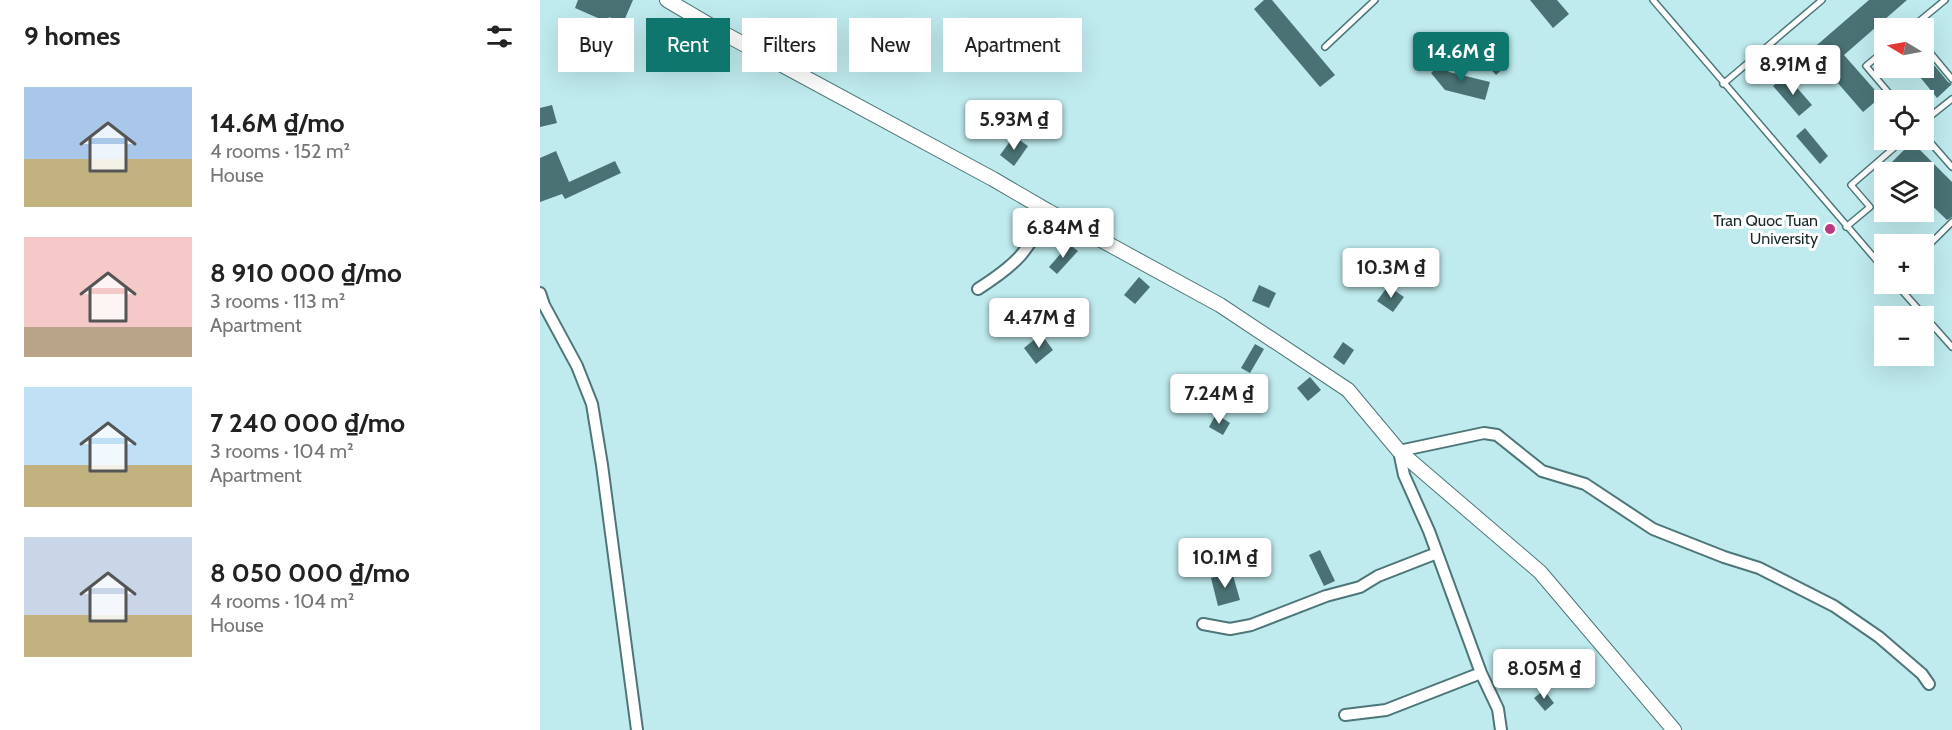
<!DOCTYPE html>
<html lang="en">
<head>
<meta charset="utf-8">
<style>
  body { margin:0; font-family:Cabin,sans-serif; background:#f2f2f2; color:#222; height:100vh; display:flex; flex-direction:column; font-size:22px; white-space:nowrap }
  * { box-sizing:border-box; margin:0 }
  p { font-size:20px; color:#767676 }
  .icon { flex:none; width:33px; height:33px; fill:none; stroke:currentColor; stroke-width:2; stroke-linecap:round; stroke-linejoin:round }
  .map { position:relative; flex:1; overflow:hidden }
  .drawer { display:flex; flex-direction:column; background:#fff; width:540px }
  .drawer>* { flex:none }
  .top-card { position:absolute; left:18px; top:18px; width:570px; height:54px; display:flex; gap:12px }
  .needle { width:39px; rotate:280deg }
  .fabs { position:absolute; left:1334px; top:18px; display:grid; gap:12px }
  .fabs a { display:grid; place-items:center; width:60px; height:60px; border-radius:0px; background:#fff; box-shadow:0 6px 24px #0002; font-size:30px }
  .price { position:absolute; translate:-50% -51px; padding:0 14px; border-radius:6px; background:#fff; color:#222; font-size:20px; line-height:39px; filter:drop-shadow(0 2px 3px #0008) }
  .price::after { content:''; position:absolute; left:50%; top:36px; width:18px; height:14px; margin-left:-9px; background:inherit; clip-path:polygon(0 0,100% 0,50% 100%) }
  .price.on { background:#0f766e; color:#fff }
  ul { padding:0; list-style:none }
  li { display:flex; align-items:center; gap:18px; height:150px; padding:0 24px }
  li span { display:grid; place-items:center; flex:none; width:168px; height:120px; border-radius:0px; color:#555 }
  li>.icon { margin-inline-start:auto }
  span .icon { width:72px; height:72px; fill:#fffc; stroke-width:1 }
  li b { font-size:26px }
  h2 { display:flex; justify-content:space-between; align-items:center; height:72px; padding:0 24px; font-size:26px }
  .tag { padding:0 21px; border-radius:0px; background:#fff; box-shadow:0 6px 24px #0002; font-size:21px; line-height:54px }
  .tag.on { background:#0f766e; color:#fff }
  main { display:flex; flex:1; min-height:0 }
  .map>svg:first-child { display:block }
  .building { fill:#4a7274 }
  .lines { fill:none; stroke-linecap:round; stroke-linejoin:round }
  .service-casing { stroke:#4d7678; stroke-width:8 }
  .minor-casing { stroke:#4d7678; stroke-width:14 }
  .tertiary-casing { stroke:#4d7678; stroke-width:16 }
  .service { stroke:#fff; stroke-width:5 }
  .minor { stroke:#fff; stroke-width:10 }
  .tertiary { stroke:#fff; stroke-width:14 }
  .poi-dot { fill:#bc3981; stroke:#fff; stroke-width:2 }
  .labels { text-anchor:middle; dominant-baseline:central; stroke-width:6; stroke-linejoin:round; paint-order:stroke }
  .poi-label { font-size:16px; fill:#18292b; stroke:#fff; text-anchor:end }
</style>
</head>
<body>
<main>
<section class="drawer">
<h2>9 homes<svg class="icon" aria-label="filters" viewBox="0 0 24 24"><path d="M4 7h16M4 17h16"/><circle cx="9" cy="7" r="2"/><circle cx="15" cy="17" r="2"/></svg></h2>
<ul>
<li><span style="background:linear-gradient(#a9c7e8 60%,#c2b280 0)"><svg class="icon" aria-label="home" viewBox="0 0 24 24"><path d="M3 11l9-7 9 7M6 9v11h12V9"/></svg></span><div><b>14.6M ₫/mo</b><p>4 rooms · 152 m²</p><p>House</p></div></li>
<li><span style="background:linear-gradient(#f6c9c9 75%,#b9a48a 0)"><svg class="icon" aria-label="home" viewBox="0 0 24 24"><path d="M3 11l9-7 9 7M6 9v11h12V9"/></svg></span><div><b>8 910 000 ₫/mo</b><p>3 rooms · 113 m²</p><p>Apartment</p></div></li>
<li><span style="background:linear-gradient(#bfe0f5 65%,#c2b280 0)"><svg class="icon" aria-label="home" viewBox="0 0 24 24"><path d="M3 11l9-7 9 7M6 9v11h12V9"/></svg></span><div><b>7 240 000 ₫/mo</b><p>3 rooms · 104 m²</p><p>Apartment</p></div></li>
<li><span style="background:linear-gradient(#c9d6e8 65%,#c2b280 0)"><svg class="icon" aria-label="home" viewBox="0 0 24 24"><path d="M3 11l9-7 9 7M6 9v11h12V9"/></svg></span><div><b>8 050 000 ₫/mo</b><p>4 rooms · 104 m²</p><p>House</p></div></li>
</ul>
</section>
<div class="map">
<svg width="1412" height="730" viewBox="0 0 1412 730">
  <rect width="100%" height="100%" fill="#bfebee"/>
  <path class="building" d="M38 0H93L83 23 69 17 67 22 35 8Z
    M724 0H732L795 75 780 87 714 9Z
    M990 0H1017L1029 14 1013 28Z
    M1329 0H1367L1304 55 1341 97 1323 112 1270 51Z
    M959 53 969 63 956 75 947 65Z
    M902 63 909 72 950 82 945 100 905 90 891 73Z
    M1394 65 1408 82 1412 84 1397 98 1380 77Z
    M1246 75 1272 105 1259 116 1233 86Z
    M12 105 17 123 0 127V108Z
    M1265 128 1288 156 1280 164 1256 136Z
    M474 136 488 146 474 166 460 155Z
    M1372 142 1412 182V217L1407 220 1383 197V172H1359L1350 164Z
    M16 151 29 182 75 161 81 173 25 199 22 194 0 202V158Z
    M529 244 538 251 517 274 509 267Z
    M599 277 610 287 595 304 584 295Z
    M719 285 736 293 729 308 712 301Z
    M848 286 864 297 853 312 837 301Z
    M501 334 513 350 496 364 484 348Z
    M803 342 814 350 804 365 793 357Z
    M715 344 724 349 710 373 701 368Z
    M770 377 781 390 768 401 757 388Z
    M676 414 690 423 683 435 669 427Z
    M780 550 795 581 784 586 769 555Z
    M692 572 700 600 678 606 671 578Z
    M1004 690 1014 703 1005 711 994 698Z"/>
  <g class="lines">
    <defs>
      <path id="service" d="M1113 0 1344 269
        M1371 28 1405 0
        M1383 44 1412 79
        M785 47 835 0
        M1344 51 1326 66 1355 100
        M1183 84 1282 0
        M1383 122 1412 99
        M1383 134 1412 167
        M1306 227 1330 207 1311 185 1363 140
        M1383 251 1412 222
        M1356 284 1412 347"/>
      <path id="minor" d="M438 289C477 264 487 253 508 211
        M0 293 4 305 37 366 52 404 62 465 97 730
        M663 624 690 629 711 625 786 596 820 587 838 576 897 553
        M805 715 846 710 941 673
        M961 730 958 709 941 673 889 531 864 475 859 451 944 433 957 435 1002 471 1045 484 1113 529 1184 557 1219 568 1294 606 1339 637 1382 674 1389 684"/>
      <path id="tertiary" d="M127 0 183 33 453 179 508 211 680 305 808 390 859 451 1000 572 1134 730"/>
    </defs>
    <use href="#service" class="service-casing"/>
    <use href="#minor" class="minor-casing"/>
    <use href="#tertiary" class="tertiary-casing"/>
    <use href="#service" class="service"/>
    <use href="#minor" class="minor"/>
    <use href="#tertiary" class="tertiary"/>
  </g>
  <circle class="poi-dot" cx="1290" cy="229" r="6"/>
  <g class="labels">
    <g class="poi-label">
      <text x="1278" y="220">Tran Quoc Tuan<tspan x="1278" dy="18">University</tspan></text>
    </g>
  </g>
</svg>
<div class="fabs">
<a><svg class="needle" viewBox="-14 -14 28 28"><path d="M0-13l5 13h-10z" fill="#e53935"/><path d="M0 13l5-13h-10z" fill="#767676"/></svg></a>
<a><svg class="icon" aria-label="locate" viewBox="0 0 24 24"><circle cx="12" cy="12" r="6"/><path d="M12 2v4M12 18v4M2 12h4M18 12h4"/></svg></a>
<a><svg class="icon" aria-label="layers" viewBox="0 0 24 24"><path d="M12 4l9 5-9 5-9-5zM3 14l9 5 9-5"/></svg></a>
<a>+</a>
<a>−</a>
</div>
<b class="price on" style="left:921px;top:83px">14.6M ₫</b>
<b class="price" style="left:1253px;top:96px">8.91M ₫</b>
<b class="price" style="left:474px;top:151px">5.93M ₫</b>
<b class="price" style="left:523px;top:259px">6.84M ₫</b>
<b class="price" style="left:851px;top:299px">10.3M ₫</b>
<b class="price" style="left:499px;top:349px">4.47M ₫</b>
<b class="price" style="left:679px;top:425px">7.24M ₫</b>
<b class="price" style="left:685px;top:589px">10.1M ₫</b>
<b class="price" style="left:1004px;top:700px">8.05M ₫</b>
<div class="top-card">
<a class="tag">Buy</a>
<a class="tag on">Rent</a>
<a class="tag">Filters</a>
<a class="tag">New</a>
<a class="tag">Apartment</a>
</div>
</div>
</main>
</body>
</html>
